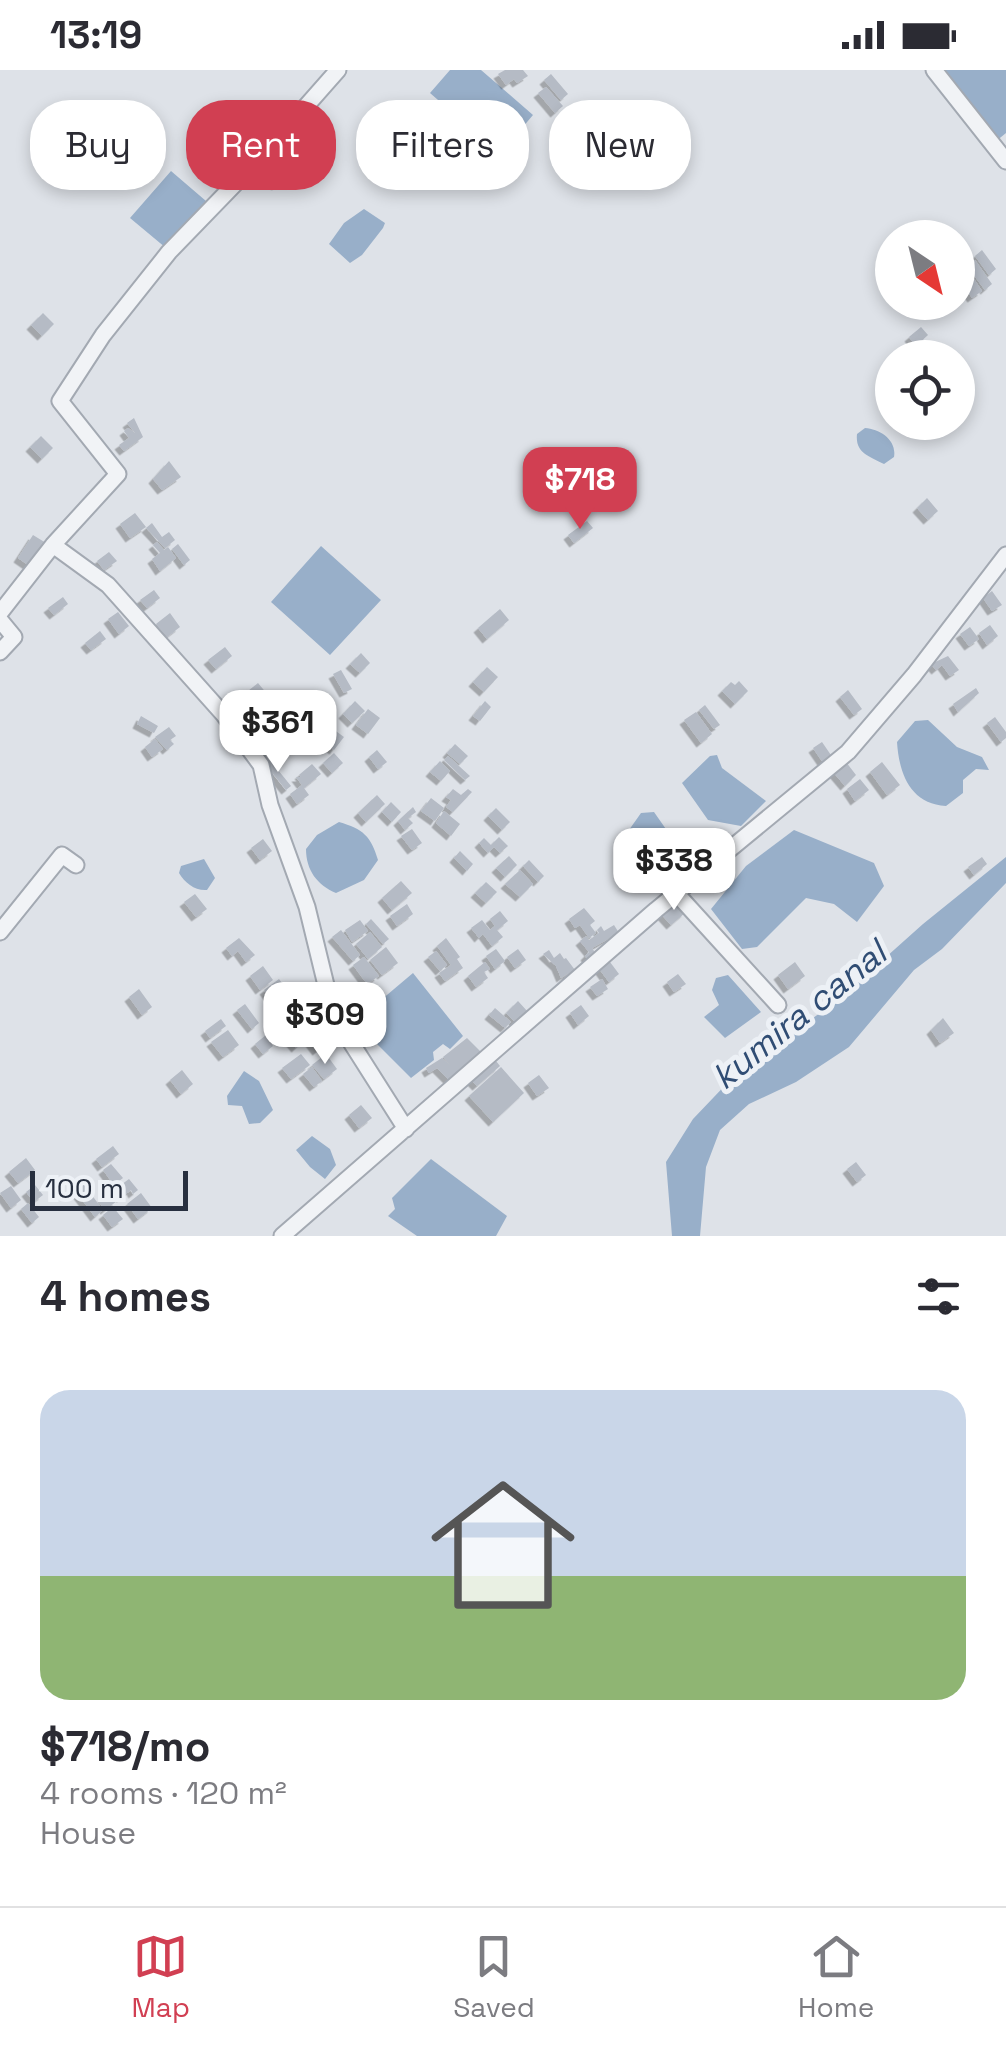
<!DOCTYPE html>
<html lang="en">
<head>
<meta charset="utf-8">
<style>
  body { margin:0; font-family:"Space Grotesk",sans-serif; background:#f2f2f3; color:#2b2b33; height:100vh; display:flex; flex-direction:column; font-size:38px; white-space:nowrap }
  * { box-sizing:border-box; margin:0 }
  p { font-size:32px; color:#7c7c81 }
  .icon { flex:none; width:55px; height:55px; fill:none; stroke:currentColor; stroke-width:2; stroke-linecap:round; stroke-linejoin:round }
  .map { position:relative; height:1166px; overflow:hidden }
  .sheet { display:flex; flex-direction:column; background:#fff; flex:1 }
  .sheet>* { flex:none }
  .guide { position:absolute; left:30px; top:30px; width:948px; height:90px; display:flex; gap:20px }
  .needle { width:65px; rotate:145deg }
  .fabs { position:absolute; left:875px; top:150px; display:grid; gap:20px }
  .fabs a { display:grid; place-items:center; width:100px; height:100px; border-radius:50%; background:#fff; box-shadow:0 5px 15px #0003; font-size:50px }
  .scale { position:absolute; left:30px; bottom:25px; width:158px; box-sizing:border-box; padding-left:10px; border:5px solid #272f3f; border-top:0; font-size:28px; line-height:35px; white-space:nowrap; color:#272f3f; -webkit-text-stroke:8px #edf1f6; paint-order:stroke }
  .price { position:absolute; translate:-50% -85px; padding:0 22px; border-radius:20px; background:#fff; color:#222; font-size:32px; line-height:65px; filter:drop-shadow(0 2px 5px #0008) }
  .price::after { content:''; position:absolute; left:50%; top:60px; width:30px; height:22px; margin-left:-15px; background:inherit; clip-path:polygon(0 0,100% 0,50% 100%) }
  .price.current { background:#d13f52; color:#fff }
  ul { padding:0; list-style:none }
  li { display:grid; align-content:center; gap:20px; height:530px; padding:0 40px }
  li+li { border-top:2px solid #e1e1e2 }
  li span { display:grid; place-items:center; height:310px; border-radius:30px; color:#555 }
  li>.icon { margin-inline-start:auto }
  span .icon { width:180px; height:180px; fill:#fffc; stroke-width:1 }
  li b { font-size:42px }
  h2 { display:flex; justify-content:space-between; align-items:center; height:120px; padding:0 40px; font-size:42px }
  .chip { padding:0 35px; border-radius:40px; background:#fff; box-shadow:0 5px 15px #0003; font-size:35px; line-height:90px }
  .chip.current { background:#d13f52; color:#fff }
  .status { display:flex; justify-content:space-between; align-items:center; height:70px; padding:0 50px; background:#fff; direction:ltr }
  .status svg { height:28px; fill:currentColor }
  .dock { display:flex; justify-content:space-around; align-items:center; height:140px; border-top:2px solid #e1e1e2; background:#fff; font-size:28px; color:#7c7c81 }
  .dock a { display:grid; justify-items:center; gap:5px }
  .dock .current { color:#d13f52 }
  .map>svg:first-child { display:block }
  .water { fill:#98afc9 }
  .building { fill:#b5bbc5; filter:url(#shadow) }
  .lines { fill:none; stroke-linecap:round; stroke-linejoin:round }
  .minor-casing { stroke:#a3a9b2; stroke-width:19 }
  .minor { stroke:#f1f3f6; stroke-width:15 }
  .labels { text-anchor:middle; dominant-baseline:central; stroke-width:10; stroke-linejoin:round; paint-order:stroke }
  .water-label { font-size:35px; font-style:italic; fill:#304d74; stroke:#edf1f6 }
</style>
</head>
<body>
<div class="status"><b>13:19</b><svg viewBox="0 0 49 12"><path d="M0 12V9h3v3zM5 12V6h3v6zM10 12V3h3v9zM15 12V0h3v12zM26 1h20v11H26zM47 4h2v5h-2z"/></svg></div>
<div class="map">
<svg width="1006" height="1166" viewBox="0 0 1006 1166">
  <defs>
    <filter id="shadow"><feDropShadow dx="-4.5" dy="4.5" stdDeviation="0" flood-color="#0004"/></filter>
  </defs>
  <rect width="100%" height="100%" fill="#dee2e8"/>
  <path class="water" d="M450 0H481L533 45 500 84 430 23Z
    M939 0H1006V63L995 72Z
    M171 101 206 131 166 178 130 148Z
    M364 139 385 153 383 158 362 185 350 193 329 174 344 153Z
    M865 358C880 359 897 370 894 387L884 394C869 386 855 383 857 364Z
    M321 476 381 530 330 585 271 532Z
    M928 650 957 677 982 687 989 700 976 699 963 710V723L946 736C910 734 899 703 897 672L915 651Z
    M717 685 722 698 766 731 741 756 708 750 682 713 710 686Z
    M654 742 689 792 667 812H648L629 760 641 743Z
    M339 752C363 759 371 766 378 790L364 810 336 823C317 815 306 800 306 779L317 765Z
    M794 760 874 793 884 816 857 852 834 834 806 828 757 877 742 879 711 839 746 796Z
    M1006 787V813L942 879 914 900 849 977 796 1012 749 1034 720 1060 706 1097 700 1166H672L666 1092 693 1049 734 1006 839 929 923 854Z
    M204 789 215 808 207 820C195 821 185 813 179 803L181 796Z
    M413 903 463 966 450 979 443 974 433 982 434 990 411 1008 355 952Z
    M728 905 761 942 725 968 704 947 719 935 712 920 716 908Z
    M244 1001 259 1011 273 1040 260 1053 249 1054 242 1036 228 1035 227 1026Z
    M312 1066 330 1079 336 1095 325 1109 310 1097 296 1080Z
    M431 1089 507 1146 496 1166H417L388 1146 395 1139 392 1128Z"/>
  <path class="building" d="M505 0H523L528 6 517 13 514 9 506 15 498 4Z
    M551 4 568 24 561 30 544 10Z
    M546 17 563 36 555 43 538 23Z
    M277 95 287 108 276 116 266 104Z
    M982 180 996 199 989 205 975 186Z
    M975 190 992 214 985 220 967 196Z
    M974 209 982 221 972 228 964 216Z
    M43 243 54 254 42 266 31 255Z
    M921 257 928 265 916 276 909 267Z
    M134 348 143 367 124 381 119 375 129 368 124 361 128 358 135 363 127 353Z
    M41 366 53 378 42 389 30 377Z
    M169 391 181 407 162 420 153 409Z
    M927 428 938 441 928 450 917 438Z
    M135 443 146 457 130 468 120 454Z
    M587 451 593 458 574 473 568 465Z
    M152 453 162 467 169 462 175 470 165 478 146 458Z
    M33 465 46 473 31 497 18 488Z
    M157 472 164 480 168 477 176 488 160 501 152 489 160 483 153 475Z
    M178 474 190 490 184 495 172 479Z
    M109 482 117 491 104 500 97 491Z
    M154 520 160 528 147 538 140 530Z
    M992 521 1002 535 992 541 983 528Z
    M63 527 68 534 54 545 48 538Z
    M500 539 509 550 487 569 478 558Z
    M118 542 129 556 119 564 108 549Z
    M170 543 180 557 167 567 156 554Z
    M990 555 998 566 987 575 979 563Z
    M970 557 979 569 969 576 960 564Z
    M100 561 106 569 91 580 85 573Z
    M225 577 232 586 216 599 208 590Z
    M361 583 370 593 360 603 350 594Z
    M948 586 959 600 950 606 942 595 936 600 931 594Z
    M487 597 498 607 484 622 473 612Z
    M341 600 352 619 344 623 333 604Z
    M739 611 748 621 735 634 722 621 731 612 735 615Z
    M258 613 268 625 258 633 248 621Z
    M976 618 979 623 958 642 953 634Z
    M848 620 862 639 854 645 840 627Z
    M247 627 255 634 245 648 236 642Z
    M355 631 365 641 352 653 343 644Z
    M485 631 491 637 480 651 473 646Z
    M265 635 272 643 261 652 254 644Z
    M705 635 720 655 714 659 699 640Z
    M368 639 380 648 368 664 356 655Z
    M696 642 712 664 701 673 684 650Z
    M325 644 335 652 321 669 311 661Z
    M141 646 158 656 154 663 137 654Z
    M995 647 1006 662V668L1001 672 987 653Z
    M169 657 176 666 170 670 174 674 167 680 155 667Z
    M333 659 344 667 334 680 323 672Z
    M155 669 163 679 152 687 145 677Z
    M822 672 833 688 824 694 813 678Z
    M455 674 468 686 460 694 447 683Z
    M377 680 387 692 378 699 369 687Z
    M334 683 343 693 332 703 323 693Z
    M448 686 470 706 465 710 444 690Z
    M270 690 291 716 286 720 265 694Z
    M440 691 450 701 441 711 430 702Z
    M846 692 856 705 845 716 834 703Z
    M882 692 900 715 887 725 870 702Z
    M312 694 321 704 304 718 309 725 297 734 290 724 302 715 296 707H301L299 705Z
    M860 709 869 720 855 731 847 719Z
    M453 719 461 725 468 719 472 722 453 742 446 737 451 730 446 727Z
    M377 725 385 734 366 752 358 743Z
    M431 728 444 738 435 751 421 741Z
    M391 732 401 742 392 752 382 742Z
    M413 737 416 742 408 748 413 753 405 760 398 751Z
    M496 738 510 752 502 760 488 746Z
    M444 741 460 754 451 766 436 753Z
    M412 759 422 773 412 780 401 766Z
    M689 765 698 778 686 785 678 773Z
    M499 767 508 776 500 783 494 777 488 783 479 773 484 768 491 775Z
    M263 769 272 781 260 790 251 778Z
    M460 781 473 794 467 801 454 788Z
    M509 786 517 795 505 807 496 798Z
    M982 787 987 794 974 805 968 797Z
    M529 790 544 806 538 812 523 796Z
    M520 800 533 814 520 827 505 814Z
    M401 811 412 823 392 840 382 828Z
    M486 812 497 822 486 833 475 823Z
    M195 824 207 839 196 847 184 832Z
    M676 831 686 842 671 855 661 844Z
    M407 834 413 844 397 856 390 846Z
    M584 838 595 851 590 855 596 863 589 868 580 855 575 858 569 849Z
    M500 841 508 851 497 860 503 867 492 876 483 864 479 868 471 858 482 850 490 860 495 856 490 849Z
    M371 849 389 869 383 874 366 854Z
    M360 850 368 861 352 872 345 860Z
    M614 855 619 863 592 878 598 887 590 893 585 886 589 882 580 871 586 866 589 870 599 863 597 860 601 856 604 861Z
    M341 860 360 885 353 891 332 867Z
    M370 862 382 877 368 889 356 874Z
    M239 868 255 885 246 892 238 881 232 886 226 878Z
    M446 868 460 887 457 889 463 898 445 911 439 903 451 895 437 876Z
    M386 877 398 893 382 905 370 890Z
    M496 879 505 891 495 899 486 886Z
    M518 879 526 890 515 898 507 887Z
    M549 880 554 888 560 883 564 889 566 888 575 900 582 895 567 913 564 908 568 903 561 908 556 896 543 884Z
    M436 881 447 895 440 901 428 887Z
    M364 887 379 906 367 914 353 895Z
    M607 888 619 904 609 912 597 896Z
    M485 892 490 899 484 902 488 908 476 917 468 906Z
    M795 892 805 906 788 919 778 905Z
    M263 896 273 910 260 920 250 906Z
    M678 904 686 914 674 922 667 912Z
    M279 909 296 932 281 943 264 920Z
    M602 909 608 919 597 926 590 917Z
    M139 919 152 937 142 945 129 927Z
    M518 931 528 942 516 953 506 943Z
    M245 934 259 953 252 959 237 940Z
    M581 935 589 946 578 955 570 943Z
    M495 938 511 952 505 958 489 945Z
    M943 948 954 963 940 973 931 960Z
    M221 949 226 956 210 968 205 961Z
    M308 959 313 965 317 962 326 974 317 981 307 968 296 978 290 971Z
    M228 960 239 975 223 987 211 972Z
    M266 965 273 976 263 984 255 974Z
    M467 968 485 986 452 1013 437 998 429 1003 426 998 442 988 450 995 443 987Z
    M301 984 310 995 291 1009 282 998Z
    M326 984 337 999 324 1009 312 995Z
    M492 986 500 996 477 1016 468 1007Z
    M312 997 322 1011 314 1017 303 1004Z
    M501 997 524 1023 493 1052 469 1026Z
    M182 1000 193 1014 181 1024 170 1010Z
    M539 1005 549 1018 537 1026 528 1013Z
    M361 1035 372 1048 359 1058 349 1045Z
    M113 1076 119 1084 102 1097 96 1089Z
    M26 1088 35 1100 18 1113 9 1102Z
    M856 1092 866 1105 857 1112 847 1099Z
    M111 1094 123 1108 114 1115 103 1100Z
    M129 1109 138 1120 133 1124 131 1120 121 1128 114 1120Z
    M82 1112 103 1140 95 1147 74 1119Z
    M35 1115 43 1125 34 1132 26 1122Z
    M11 1116 21 1130 11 1138 0 1123Z
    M110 1122 117 1131 105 1140 98 1131Z
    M141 1123 152 1138 138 1149 127 1134Z
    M28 1133 39 1147 32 1153 21 1139Z
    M113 1137 123 1149 112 1157 103 1145Z"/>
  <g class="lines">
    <defs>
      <path id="minor" d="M934 0 1006 91
        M53 475 108 515 224 645 261 695 270 735 307 837 333 944 406 1059
        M0 543 53 475 118 404 60 331 103 265 169 182 263 85 338 0
        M0 550 14 567 0 582
        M676 823 778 935
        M0 862 62 785 76 795
        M282 1166 656 840 848 682 914 605 1006 485"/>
    </defs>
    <use href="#minor" class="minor-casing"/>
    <use href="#minor" class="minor"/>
  </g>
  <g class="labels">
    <g class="water-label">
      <text transform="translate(799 945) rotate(-39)">kumira canal</text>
    </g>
  </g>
</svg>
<div class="fabs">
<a><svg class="needle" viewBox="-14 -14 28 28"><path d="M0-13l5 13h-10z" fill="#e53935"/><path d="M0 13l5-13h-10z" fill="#7c7c81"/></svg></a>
<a><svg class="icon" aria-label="locate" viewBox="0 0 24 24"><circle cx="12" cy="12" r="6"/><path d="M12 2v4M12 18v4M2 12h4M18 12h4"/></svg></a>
</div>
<div class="scale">100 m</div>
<b class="price current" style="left:580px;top:462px">$718</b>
<b class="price" style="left:278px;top:705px">$361</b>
<b class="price" style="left:674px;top:843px">$338</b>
<b class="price" style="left:325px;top:997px">$309</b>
<div class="guide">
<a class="chip">Buy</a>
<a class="chip current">Rent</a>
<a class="chip">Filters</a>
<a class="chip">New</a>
</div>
</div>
<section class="sheet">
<h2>4 homes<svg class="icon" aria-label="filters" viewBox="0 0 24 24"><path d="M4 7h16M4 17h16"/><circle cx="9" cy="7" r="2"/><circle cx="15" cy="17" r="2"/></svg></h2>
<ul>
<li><span style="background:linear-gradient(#c9d6e8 60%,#8fb573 0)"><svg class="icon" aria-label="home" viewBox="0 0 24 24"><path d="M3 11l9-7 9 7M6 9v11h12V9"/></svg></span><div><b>$718/mo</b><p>4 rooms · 120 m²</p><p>House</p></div></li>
</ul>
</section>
<nav class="dock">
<a class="current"><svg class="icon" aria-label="map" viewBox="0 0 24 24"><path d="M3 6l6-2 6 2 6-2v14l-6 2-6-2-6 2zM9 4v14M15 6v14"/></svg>Map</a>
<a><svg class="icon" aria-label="saved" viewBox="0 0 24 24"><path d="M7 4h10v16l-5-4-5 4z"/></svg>Saved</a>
<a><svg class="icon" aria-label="home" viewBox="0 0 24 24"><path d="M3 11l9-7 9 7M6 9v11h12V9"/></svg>Home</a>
</nav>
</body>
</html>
